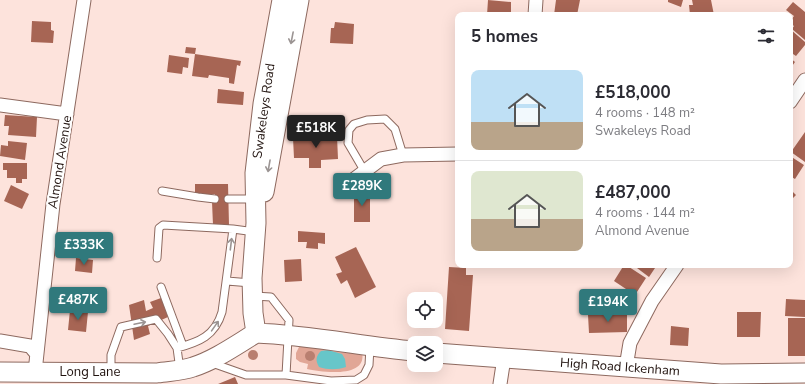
<!DOCTYPE html>
<html lang="en">
<head>
<meta charset="utf-8">
<style>
  body { margin:0; font-family:"Nunito Sans",sans-serif; background:#f2f2f3; color:#2b2b33; height:100vh; display:flex; flex-direction:column; font-size:15px; white-space:nowrap }
  * { box-sizing:border-box; margin:0 }
  p { font-size:13px; color:#7c7c81 }
  .icon { flex:none; width:22px; height:22px; fill:none; stroke:currentColor; stroke-width:2; stroke-linecap:round; stroke-linejoin:round }
  .map { position:relative; flex:1; overflow:hidden }
  .panel { position:absolute; left:455px; top:12px; width:338px; height:256px; display:flex; flex-direction:column; background:#fff; border-radius:8px; box-shadow:0 4px 16px #0002 }
  .panel>* { flex:none }
  .fabs { position:absolute; left:407px; top:292px; display:grid; gap:8px }
  .fabs a { display:grid; place-items:center; width:36px; height:36px; border-radius:8px; background:#fff; box-shadow:0 4px 16px #0002; font-size:20px }
  .price { position:absolute; translate:-50% -34px; padding:0 9px; border-radius:4px; background:#30797c; color:#fff; font-size:13px; line-height:26px; filter:drop-shadow(0 1px 2px #0008) }
  .price::after { content:''; position:absolute; left:50%; top:24px; width:12px; height:9px; margin-left:-6px; background:inherit; clip-path:polygon(0 0,100% 0,50% 100%) }
  .price.active { background:#222; color:#fff }
  ul { padding:0; list-style:none }
  li { display:flex; align-items:center; gap:12px; height:100px; padding:0 16px }
  li+li { border-top:1px solid #e1e1e2 }
  li span { display:grid; place-items:center; flex:none; width:112px; height:80px; border-radius:8px; color:#555 }
  li>.icon { margin-inline-start:auto }
  span .icon { width:48px; height:48px; fill:#fffc; stroke-width:1 }
  li b { font-size:17px }
  h2 { display:flex; justify-content:space-between; align-items:center; height:48px; padding:0 16px; font-size:17px }
  .map>svg:first-child { display:block }
  .green { fill:#e1a696 }
  .water { fill:#67c6c9 }
  .building { fill:#a76554 }
  .lines { fill:none; stroke-linecap:round; stroke-linejoin:round }
  .service-casing { stroke:#8d695f; stroke-width:9 }
  .minor-casing { stroke:#8d695f; stroke-width:15 }
  .secondary-casing { stroke:#8d695f; stroke-width:21 }
  .service { stroke:#fff; stroke-width:7 }
  .minor { stroke:#fff; stroke-width:13 }
  .secondary { stroke:#fff; stroke-width:19 }
  .tree { fill:#b97f70 }
  .oneway { stroke:#9b9493 }
  .labels { text-anchor:middle; dominant-baseline:central; stroke-width:4; stroke-linejoin:round; paint-order:stroke }
  .street-label { font-size:13px; fill:#20120e; stroke:#fff }
</style>
</head>
<body>
<div class="map">
<svg width="805" height="384" viewBox="0 0 805 384">
  <rect width="100%" height="100%" fill="#fde3dc"/>
  <path class="green" d="M300 345 362 352C368 379 321 372 307 369L308 364 300 362 296 359V353Z"/>
  <path class="water" d="M328 350 342 354 345 359 346 367C337 370 328 370 319 367 315 360 316 356 321 351Z"/>
  <path class="building" d="M488 0 511 2V15H487Z
    M556 0H580L577 15H554Z
    M668 0H683L681 7 668 2Z
    M692 0H711L714 15H695V14L690 15 689 5H693Z
    M793 2 805 12V40L792 29 794 26 790 23V21L794 16 786 10Z
    M32 21 51 22V30L54 31 53 43 31 42Z
    M335 22 354 24 353 44 330 43 331 28H334Z
    M790 29 805 42V45L796 56 790 52Z
    M186 47 196 48 195 54 185 53Z
    M195 54 241 61 240 66 237 65 234 84 229 83V78L209 75 208 78 192 76Z
    M169 55 189 58 188 68 183 67 182 74 167 72Z
    M790 58 795 62 790 69Z
    M218 89 244 92 243 105 217 103Z
    M5 115 37 117 36 137 8 135 9 126H4Z
    M805 132V162L791 152Z
    M337 136 338 159 321 160V168H309V158H294L293 138Z
    M8 141 27 143 25 160 0 156 1 145 8 146Z
    M790 156 804 165 795 179 790 176Z
    M3 163H27V179H22V183H16V178H7V170H3Z
    M195 184H228L229 225H213L212 202H215V194L195 195Z
    M11 185 29 194 22 209 4 201Z
    M790 189 796 195 790 201Z
    M354 192H370V222H354Z
    M298 231 325 233V244L318 243V249L306 248 307 242H298Z
    M80 237 104 241 101 258 78 254Z
    M356 247 376 287 355 298 347 280 341 284 336 274 342 272 335 257Z
    M76 258 93 260 92 273 75 271Z
    M301 259 302 281 285 282 284 260Z
    M624 265H626L646 278 635 295 614 281Z
    M633 265H657L649 277Z
    M449 267 466 268V275H473L469 331 445 329Z
    M591 293 599 294 598 308 590 307Z
    M161 298 168 317 148 326 150 334 134 340 129 305 144 300 146 311 153 308 150 302Z
    M786 299 805 300V317L785 316Z
    M70 310 88 312 86 332 68 330Z
    M737 312H761L760 337H737Z
    M627 314V332L589 333 588 315Z
    M788 318H805V356H788Z
    M671 326 689 328 688 346 670 345Z
    M235 377 238 384H218Z"/>
  <g class="lines">
    <defs>
      <path id="service" d="M365 172 348 143 349 130 354 124 367 120 385 119 395 129 403 155
        M162 191 198 197 215 199
        M228 199H255
        M157 258 159 228 163 225 233 229
        M227 281 251 283
        M161 287 183 346
        M254 296 271 297 289 320 286 375
        M177 348C199 342 215 336 222 312L233 229 255 232
        M212 363 246 375H286L331 381 356 380 364 375 369 365 370 347
        M111 372V355L121 327 156 319 168 334 177 348 180 370"/>
      <path id="minor" d="M535 15 536 0
        M790 102 805 80
        M0 105 67 114
        M353 180 381 159 403 155 458 154
        M0 341 30 346 36 353
        M626 367 630 343 652 301 677 265
        M35 372 53 204 84 0
        M500 384 504 358"/>
      <path id="secondary" d="M264 192 299 0
        M256 333 253 313 252 278 256 223 255 173 263 104 282 0
        M256 333C309 335 361 346 414 351
        M436 353 721 374 805 373
        M0 372 157 373C169 371 182 371 193 367 215 360 236 345 256 333"/>
    </defs>
    <use href="#service" class="service-casing"/>
    <use href="#minor" class="minor-casing"/>
    <use href="#secondary" class="secondary-casing"/>
    <use href="#service" class="service"/>
    <use href="#minor" class="minor"/>
    <use href="#secondary" class="secondary"/>
  </g>
  <g class="tree">
    <circle cx="253" cy="355" r="5"/>
    <circle cx="310" cy="356" r="5"/>
  </g>
  <defs><path id="oneway-shaft" d="M-6 0H5M1.5-3L5.5 0L1.5 3" fill="none" stroke-width="1.6" stroke-linecap="round" stroke-linejoin="round"/></defs>
  <g class="oneway">
    <use href="#oneway-shaft" transform="translate(292 38) rotate(101)"/>
    <use href="#oneway-shaft" transform="translate(269 166) rotate(100)"/>
    <use href="#oneway-shaft" transform="translate(231 244) rotate(-83)"/>
    <use href="#oneway-shaft" transform="translate(140 323) rotate(-12)"/>
    <use href="#oneway-shaft" transform="translate(215 326) rotate(-55)"/>
  </g>
  <g class="labels">
    <g class="street-label">
      <text transform="translate(264 111) rotate(-82)">Swakeleys Road</text>
      <text transform="translate(60 162) rotate(-81)">Almond Avenue</text>
      <text transform="translate(620 367) rotate(4)">High Road Ickenham</text>
      <text x="90" y="372">Long Lane</text>
    </g>
  </g>
</svg>
<div class="fabs">
<a><svg class="icon" aria-label="locate" viewBox="0 0 24 24"><circle cx="12" cy="12" r="6"/><path d="M12 2v4M12 18v4M2 12h4M18 12h4"/></svg></a>
<a><svg class="icon" aria-label="layers" viewBox="0 0 24 24"><path d="M12 4l9 5-9 5-9-5zM3 14l9 5 9-5"/></svg></a>
</div>
<b class="price active" style="left:316px;top:149px">£518K</b>
<b class="price" style="left:362px;top:207px">£289K</b>
<b class="price" style="left:84px;top:266px">£333K</b>
<b class="price" style="left:78px;top:321px">£487K</b>
<b class="price" style="left:608px;top:323px">£194K</b>
<section class="panel">
<h2>5 homes<svg class="icon" aria-label="filters" viewBox="0 0 24 24"><path d="M4 7h16M4 17h16"/><circle cx="9" cy="7" r="2"/><circle cx="15" cy="17" r="2"/></svg></h2>
<ul>
<li><span style="background:linear-gradient(#bfe0f5 65%,#b9a48a 0)"><svg class="icon" aria-label="home" viewBox="0 0 24 24"><path d="M3 11l9-7 9 7M6 9v11h12V9"/></svg></span><div><b>£518,000</b><p>4 rooms · 148 m²</p><p>Swakeleys Road</p></div></li>
<li><span style="background:linear-gradient(#dfe7d0 60%,#b9a48a 0)"><svg class="icon" aria-label="home" viewBox="0 0 24 24"><path d="M3 11l9-7 9 7M6 9v11h12V9"/></svg></span><div><b>£487,000</b><p>4 rooms · 144 m²</p><p>Almond Avenue</p></div></li>
</ul>
</section>
</div>
</body>
</html>
